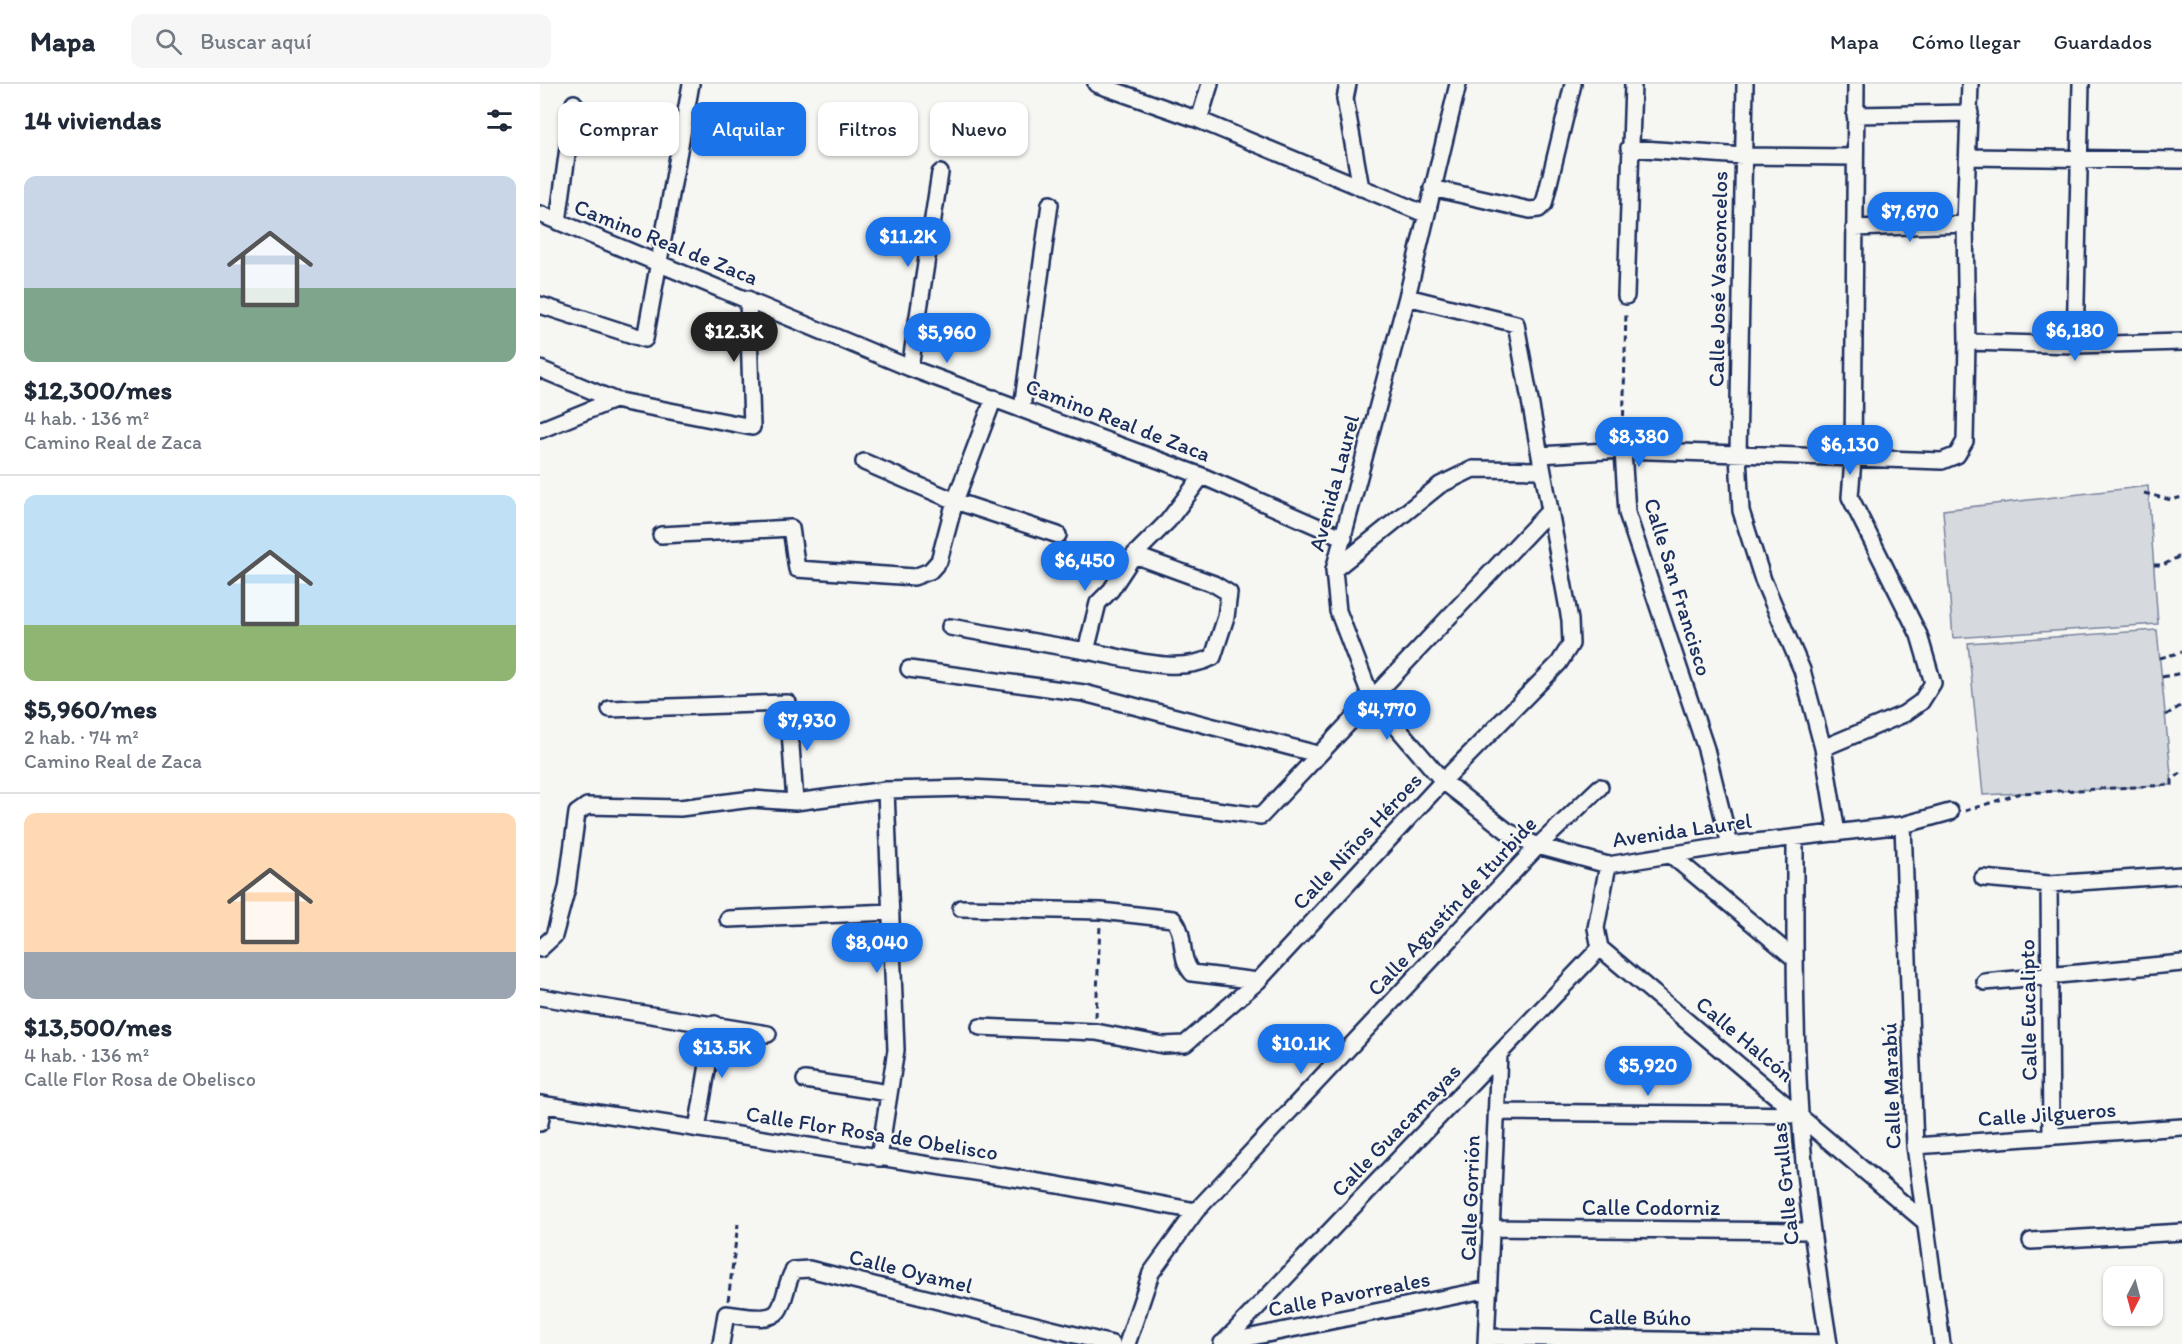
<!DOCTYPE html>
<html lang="es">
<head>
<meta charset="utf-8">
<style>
  body { margin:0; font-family:Itim,sans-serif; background:#f6f6f7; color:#1f2937; height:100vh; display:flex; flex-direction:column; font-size:22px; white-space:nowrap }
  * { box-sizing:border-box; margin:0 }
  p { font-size:20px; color:#747a83 }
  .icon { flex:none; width:33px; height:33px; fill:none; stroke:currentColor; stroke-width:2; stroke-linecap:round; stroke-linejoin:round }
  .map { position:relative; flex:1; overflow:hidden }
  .sheet { display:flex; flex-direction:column; background:#fff; width:540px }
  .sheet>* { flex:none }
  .guide { position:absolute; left:18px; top:18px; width:570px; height:54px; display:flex; gap:12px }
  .needle { width:39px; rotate:186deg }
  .buttons { position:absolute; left:1563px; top:1182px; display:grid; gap:12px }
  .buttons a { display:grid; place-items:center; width:60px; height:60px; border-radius:12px; background:#fff; box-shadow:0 2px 4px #0004; font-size:30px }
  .price { position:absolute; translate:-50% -51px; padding:0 14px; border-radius:21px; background:#1a73e8; color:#fff; font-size:20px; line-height:39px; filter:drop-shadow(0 2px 3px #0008) }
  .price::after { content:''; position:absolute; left:50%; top:36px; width:18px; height:14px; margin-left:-9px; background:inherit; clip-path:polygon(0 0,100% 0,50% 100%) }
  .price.selected { background:#222; color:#fff }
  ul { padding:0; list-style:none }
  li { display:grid; align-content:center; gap:12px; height:318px; padding:0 24px }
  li+li { border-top:2px solid #e0e1e3 }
  li span { display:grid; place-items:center; height:186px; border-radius:12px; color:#555 }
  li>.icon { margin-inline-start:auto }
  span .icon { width:108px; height:108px; fill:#fffc; stroke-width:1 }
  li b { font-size:26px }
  h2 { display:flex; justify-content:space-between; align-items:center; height:72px; padding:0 24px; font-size:26px }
  .tag { padding:0 21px; border-radius:12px; background:#fff; box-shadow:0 2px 4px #0004; font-size:21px; line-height:54px }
  .tag.selected { background:#1a73e8; color:#fff }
  header { display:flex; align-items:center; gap:36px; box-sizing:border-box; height:84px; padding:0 30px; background:#fff; border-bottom:2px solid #e0e1e3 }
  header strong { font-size:28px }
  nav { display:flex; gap:33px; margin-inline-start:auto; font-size:21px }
  .search { width:420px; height:54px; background:#f6f6f7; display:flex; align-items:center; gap:15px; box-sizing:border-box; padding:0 21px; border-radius:12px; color:#747a83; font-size:22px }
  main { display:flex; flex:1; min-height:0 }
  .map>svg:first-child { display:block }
  .green { fill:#d6d9dd; stroke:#78849e; stroke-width:1.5 }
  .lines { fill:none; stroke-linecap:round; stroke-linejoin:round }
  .minor-casing { stroke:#1b2f5e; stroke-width:20 }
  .path { stroke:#1b2f5e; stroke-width:3; stroke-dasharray:6 4.5; stroke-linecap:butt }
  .minor { stroke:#f6f6f2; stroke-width:15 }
  .labels { text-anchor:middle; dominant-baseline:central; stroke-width:4.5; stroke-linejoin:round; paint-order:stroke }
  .street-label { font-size:22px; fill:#1b2f5e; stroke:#f6f6f2 }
</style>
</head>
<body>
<header>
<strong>Mapa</strong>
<div class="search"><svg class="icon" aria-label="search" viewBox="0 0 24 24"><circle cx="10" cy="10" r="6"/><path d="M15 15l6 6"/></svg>Buscar aquí</div>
<nav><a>Mapa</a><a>Cómo llegar</a><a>Guardados</a></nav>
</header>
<main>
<section class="sheet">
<h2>14 viviendas<svg class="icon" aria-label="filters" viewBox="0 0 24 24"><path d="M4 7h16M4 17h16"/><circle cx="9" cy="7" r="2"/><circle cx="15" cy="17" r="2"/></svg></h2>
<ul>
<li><span style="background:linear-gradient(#c9d6e8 60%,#7fa58c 0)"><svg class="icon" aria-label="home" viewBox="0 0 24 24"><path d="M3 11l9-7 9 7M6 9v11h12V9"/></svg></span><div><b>$12,300/mes</b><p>4 hab. · 136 m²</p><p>Camino Real de Zaca</p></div></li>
<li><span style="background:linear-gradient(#bfe0f5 70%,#8fb573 0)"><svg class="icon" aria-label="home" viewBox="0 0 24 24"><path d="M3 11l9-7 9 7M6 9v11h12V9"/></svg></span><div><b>$5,960/mes</b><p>2 hab. · 74 m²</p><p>Camino Real de Zaca</p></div></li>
<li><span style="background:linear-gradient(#ffd9b3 75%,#9aa5b1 0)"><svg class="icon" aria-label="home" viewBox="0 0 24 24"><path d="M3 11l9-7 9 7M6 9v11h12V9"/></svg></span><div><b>$13,500/mes</b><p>4 hab. · 136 m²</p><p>Calle Flor Rosa de Obelisco</p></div></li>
</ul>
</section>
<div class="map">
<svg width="1642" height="1260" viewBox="0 0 1642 1260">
  <rect width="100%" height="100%" fill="#f6f6f2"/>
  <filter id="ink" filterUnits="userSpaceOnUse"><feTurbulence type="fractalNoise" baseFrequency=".0167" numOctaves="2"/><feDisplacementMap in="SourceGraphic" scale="12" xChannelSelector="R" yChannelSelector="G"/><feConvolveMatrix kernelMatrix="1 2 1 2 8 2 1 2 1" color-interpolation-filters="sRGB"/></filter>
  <g filter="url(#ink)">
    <path class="green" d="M1608 402 1618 540 1413 554 1403 426Z
      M1617 546 1632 701 1443 711 1428 559Z"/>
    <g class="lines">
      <defs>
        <path id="minor" d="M556 0 659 36 885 130
          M808 0 805 15 821 104
          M918 0 867 213 794 486 798 527 831 613 903 697 967 747 998 762 1068 781 1190 761 1363 741 1410 728
          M1205 0 1198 371 1201 427 1223 496 1262 586 1283 664 1297 749
          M1315 31 1430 29
          M659 36 670 0
          M1089 64 1203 72 1315 73
          M1429 73 1642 76
          M892 104 990 126 999 125 1004 120 1033 0
          M0 130 370 284 662 392 804 454
          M18 138 34 19
          M1314 144 1425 140
          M1086 212 1093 0
          M0 221 105 255 151 0
          M1427 258 1535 261 1642 258
          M1535 261 1541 0
          M370 284 400 89
          M0 285 74 316
          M482 324 510 120
          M0 346 74 316 212 343 208 215
          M1083 366 1087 429 1166 665 1190 761
          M1000 371 1083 366 1402 377 1417 371 1425 357 1427 258 1425 140 1430 0
          M324 378 415 417 518 451
          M121 451 251 444 257 485 374 493 390 487 399 477 415 417 454 314
          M794 486 900 401 933 385 1002 386
          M410 543 546 567 558 519 571 506 594 471 628 437 662 392
          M546 567C585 573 636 592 673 573L686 533 689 509 674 500 594 471
          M369 585 544 609 777 670
          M70 625 248 619 255 718
          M1283 664 1364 630 1381 618 1393 599 1379 551 1310 413 1313 376 1316 0
          M1363 741 1375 1062 1402 1260
          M1255 754C1255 846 1254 938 1260 1030 1265 1108 1277 1184 1289 1260
          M1131 771 1255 875
          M1068 781 1056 844 1060 864 1384 1137
          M1443 794 1509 800 1642 791
          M1509 800 1511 1051
          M421 824 561 827 633 835C647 850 638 873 652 889L718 897
          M188 835 351 828
          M0 865 14 852 27 804 37 729 47 722 140 724 212 715 255 718 346 706 429 704 556 710 721 732 1010 426
          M1445 898 1642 879
          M0 913 228 950
          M440 943 556 948 623 961 645 960 718 897 903 697 1019 579 1031 560 1030 536 976 240 867 213
          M265 996 349 1009
          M0 1020 518 1101 656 1127
          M956 1028 1260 1031
          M0 1039 3 1021
          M157 1045 175 940
          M1375 1062 1642 1043
          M339 1074 356 966 346 706
          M950 1144 1271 1147
          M1491 1157 1642 1148
          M947 1253 1289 1259
          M684 1258 1060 864
          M682 1259 949 1205
          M181 1260 186 1230C200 1231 229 1239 238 1227 246 1216 246 1197 254 1186L269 1185 572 1260
          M587 1260 611 1189 656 1127 998 762 1060 703
          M946 1260 959 970"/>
      </defs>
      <use href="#minor" class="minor-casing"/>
      <path class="path" d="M1083 353 1086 227
        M1604 409 1631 416 1642 413
        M1614 481H1623L1642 471
        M1620 574 1642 568
        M1622 593 1642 589
        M1626 631 1642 621
        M1425 727 1481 709 1632 701V696L1642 688
        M556 933 560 841
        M188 1217 198 1140"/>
      <use href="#minor" class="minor"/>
    </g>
  </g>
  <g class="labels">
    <g class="street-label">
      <text transform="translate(126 158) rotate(22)">Camino Real de Zaca</text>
      <text transform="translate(1178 195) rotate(-89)">Calle José Vasconcelos</text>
      <text transform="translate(578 336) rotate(21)">Camino Real de Zaca</text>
      <text transform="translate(794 399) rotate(-75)">Avenida Laurel</text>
      <text transform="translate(1138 503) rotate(73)">Calle San Francisco</text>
      <text transform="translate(1142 746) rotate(-8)">Avenida Laurel</text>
      <text transform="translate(817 757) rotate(-47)">Calle Niños Héroes</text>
      <text transform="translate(912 822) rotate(-47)">Calle Agustín de Iturbide</text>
      <text transform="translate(1488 926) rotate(-91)">Calle Eucalipto</text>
      <text transform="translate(1205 955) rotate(40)">Calle Halcón</text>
      <text transform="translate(1351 1002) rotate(-92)">Calle Marabú</text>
      <text transform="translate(1507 1030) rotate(-4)">Calle Jilgueros</text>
      <text transform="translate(856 1046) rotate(-46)">Calle Guacamayas</text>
      <text transform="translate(332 1049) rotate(9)">Calle Flor Rosa de Obelisco</text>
      <text transform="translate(1245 1100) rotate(-96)">Calle Grullas</text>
      <text transform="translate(930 1114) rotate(-88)">Calle Gorrión</text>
      <text x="1111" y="1123">Calle Codorniz</text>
      <text transform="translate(371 1187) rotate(14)">Calle Oyamel</text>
      <text transform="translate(809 1210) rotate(-11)">Calle Pavorreales</text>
      <text transform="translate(1100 1233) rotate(1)">Calle Búho</text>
    </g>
  </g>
</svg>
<div class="buttons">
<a><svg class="needle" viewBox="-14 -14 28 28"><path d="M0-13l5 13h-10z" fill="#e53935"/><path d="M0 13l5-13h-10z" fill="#747a83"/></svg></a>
</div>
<b class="price" style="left:1370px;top:159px">$7,670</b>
<b class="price" style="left:368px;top:184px">$11.2K</b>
<b class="price" style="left:1535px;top:278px">$6,180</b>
<b class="price selected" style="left:194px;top:279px">$12.3K</b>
<b class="price" style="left:407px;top:280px">$5,960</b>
<b class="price" style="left:1099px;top:384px">$8,380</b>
<b class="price" style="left:1310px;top:392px">$6,130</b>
<b class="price" style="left:545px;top:508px">$6,450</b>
<b class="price" style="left:847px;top:657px">$4,770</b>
<b class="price" style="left:267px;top:668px">$7,930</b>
<b class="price" style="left:337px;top:890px">$8,040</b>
<b class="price" style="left:761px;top:991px">$10.1K</b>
<b class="price" style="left:182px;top:995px">$13.5K</b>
<b class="price" style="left:1108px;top:1013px">$5,920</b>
<div class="guide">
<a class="tag">Comprar</a>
<a class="tag selected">Alquilar</a>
<a class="tag">Filtros</a>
<a class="tag">Nuevo</a>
</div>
</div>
</main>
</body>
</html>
